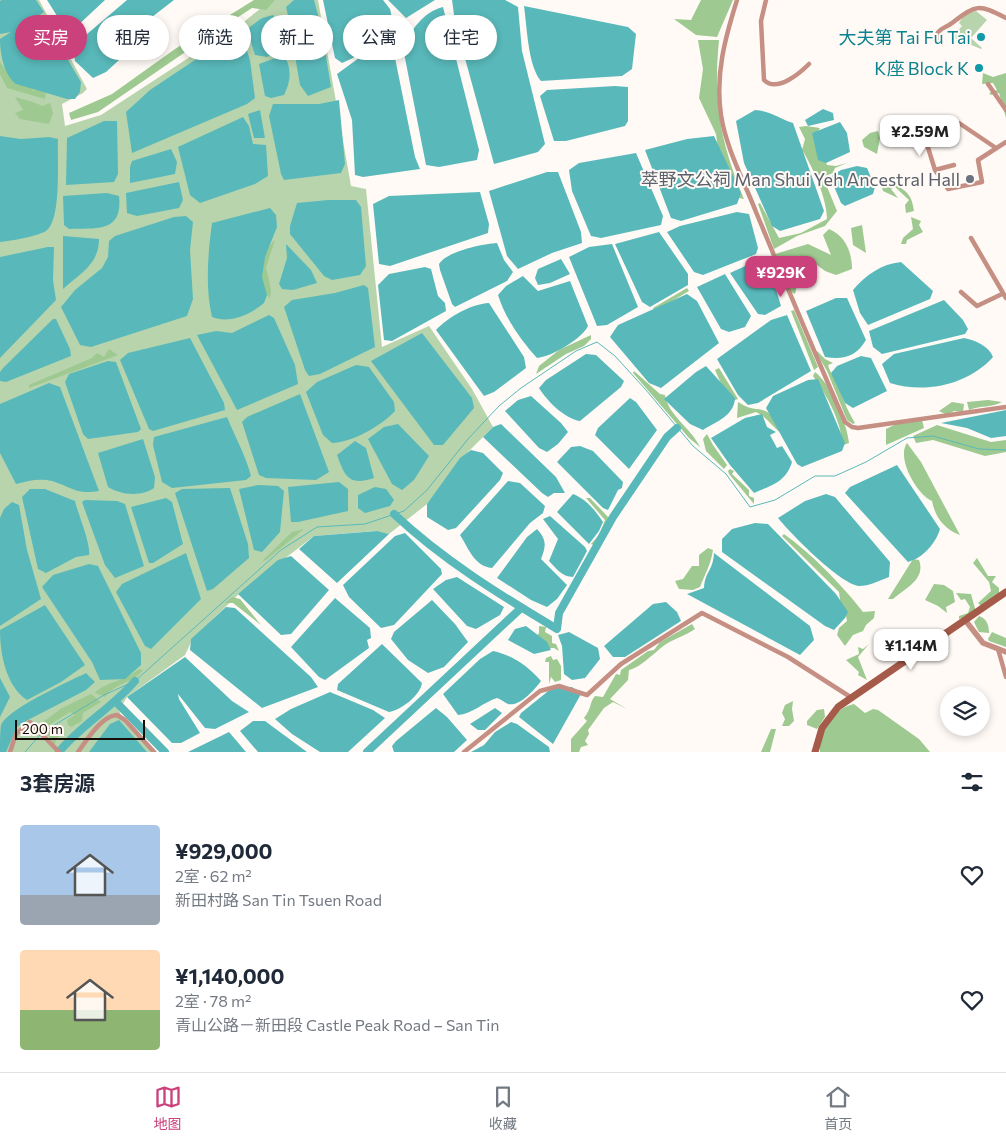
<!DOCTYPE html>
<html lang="zh">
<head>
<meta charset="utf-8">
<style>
  body { margin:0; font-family:Commissioner,"Noto Sans SC",sans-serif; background:#f2f2f3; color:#1f2937; height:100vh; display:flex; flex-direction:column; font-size:19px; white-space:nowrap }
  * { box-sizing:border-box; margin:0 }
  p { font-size:16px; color:#747a83 }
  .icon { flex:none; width:28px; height:28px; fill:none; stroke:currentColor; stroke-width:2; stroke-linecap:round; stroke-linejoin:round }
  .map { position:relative; height:752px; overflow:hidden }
  .sheet { display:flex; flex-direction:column; background:#fff; flex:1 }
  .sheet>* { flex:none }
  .hud { position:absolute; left:15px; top:15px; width:500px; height:45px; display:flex; gap:10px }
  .tools { position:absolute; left:940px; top:686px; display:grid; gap:10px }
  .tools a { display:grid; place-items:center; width:50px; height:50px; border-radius:50%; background:#fff; box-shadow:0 2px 8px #0003; font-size:25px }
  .scale { position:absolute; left:15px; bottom:12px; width:130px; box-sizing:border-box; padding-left:5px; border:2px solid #150d06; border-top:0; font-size:14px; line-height:18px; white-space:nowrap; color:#150d06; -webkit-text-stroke:4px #fffaf5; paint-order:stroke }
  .price { position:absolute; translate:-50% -42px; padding:0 11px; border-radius:10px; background:#fff; color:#222; font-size:16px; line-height:32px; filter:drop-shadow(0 1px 2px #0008) }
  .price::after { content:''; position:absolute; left:50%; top:30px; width:15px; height:11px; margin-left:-8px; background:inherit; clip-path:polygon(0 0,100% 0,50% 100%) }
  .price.active { background:#ca417c; color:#fff }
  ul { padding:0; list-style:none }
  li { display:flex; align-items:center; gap:15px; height:125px; padding:0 20px }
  li span { display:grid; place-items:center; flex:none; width:140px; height:100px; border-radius:5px; color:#555 }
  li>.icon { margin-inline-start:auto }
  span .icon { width:60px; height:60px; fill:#fffc; stroke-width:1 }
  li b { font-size:21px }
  h2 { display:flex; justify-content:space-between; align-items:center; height:60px; padding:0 20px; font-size:21px }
  .tag { padding:0 18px; border-radius:22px; background:#fff; box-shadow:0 2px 8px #0003; font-size:18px; line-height:45px }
  .tag.active { background:#ca417c; color:#fff }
  .menu { display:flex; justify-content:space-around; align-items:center; height:70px; border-top:1px solid #e0e1e3; background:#fff; font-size:14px; color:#747a83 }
  .menu a { display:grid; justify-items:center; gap:2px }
  .menu .active { color:#ca417c }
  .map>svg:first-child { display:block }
  .green { fill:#b7d4ad }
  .forest { fill:#9ec990 }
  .water { fill:#59b9ba }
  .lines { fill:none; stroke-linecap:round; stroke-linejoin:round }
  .stream { stroke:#59b9ba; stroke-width:1 }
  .river { stroke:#59b9ba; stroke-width:8 }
  .minor { stroke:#c58f83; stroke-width:4.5 }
  .tertiary { stroke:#c58f83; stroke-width:5.5 }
  .secondary { stroke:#a55a4a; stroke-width:7 }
  .culture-dot { fill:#0f9aa8; stroke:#fffaf5; stroke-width:2 }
  .worship-dot { fill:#6b7280; stroke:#fffaf5; stroke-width:2 }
  .labels { text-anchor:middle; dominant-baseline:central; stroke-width:4; stroke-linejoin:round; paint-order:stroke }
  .culture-label { font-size:18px; fill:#0d838f; stroke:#fffaf5; text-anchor:end }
  .worship-label { font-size:18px; fill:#5b616d; stroke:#fffaf5; text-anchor:end }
</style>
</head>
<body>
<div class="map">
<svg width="1006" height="752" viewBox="0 0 1006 752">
  <rect width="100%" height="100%" fill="#fffaf5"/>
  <path class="green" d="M0 0H39L87 89 83 93 62 104 65 126 101 115 245 21 271 0H318L351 186 366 189 382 347 429 326 472 389 493 427 467 453 427 504 389 534 375 531 314 536 240 593 193 638 185 655 127 697 119 710 122 718 157 752H0Z
    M976 11 987 20 971 38 982 48 981 49 952 37 962 26 959 23C963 16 968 12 976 11Z"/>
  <path class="forest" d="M254 0H275L266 10 252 8 197 44 98 112 71 120 69 113 112 94 175 49Z
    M701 0H733L717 37 696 35 674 19 691 20Z
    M698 40H719C713 101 720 142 744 199L734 197 720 163 716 134 699 98 703 69Z
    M0 62 14 81 32 87 33 91 38 88 46 91 45 99 7 88 0 74Z
    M983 73 993 77 1006 73V118L999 93 991 95 989 93 997 90 993 83 982 84Z
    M15 97C24 100 33 101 42 106L50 103 53 113 49 124 20 119 15 113 23 110Z
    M806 126 820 128 816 135 827 165 836 166 847 163 835 168 833 173 823 177 837 211 825 226 797 236 774 249 758 204 760 203 779 238 801 233 827 219C827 199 813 167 802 150L805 139 799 127Z
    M878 131 880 138 877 154 864 147 862 140 870 133Z
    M887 177 895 180 896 185C908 192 912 196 914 211L906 213 905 205 909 200 895 187 891 189 898 198 883 191 881 184Z
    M911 217 921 221 919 225 923 232 907 240 906 244H901L903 238 913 229Z
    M862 225 866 253 853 245 851 228Z
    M829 229C846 236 852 253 852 269L836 275 825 271 805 256 807 274 799 269 791 257 785 262 797 285 795 294 791 292 775 254 808 244 831 255 823 235Z
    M275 240 266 267 271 290 270 298C267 295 263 292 262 289 256 276 265 248 275 240Z
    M687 288 689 291 655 311 653 308Z
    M794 310 818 367 814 370 791 311Z
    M591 335V339L584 346 566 354 536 374 539 366 559 350Z
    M109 349 118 355 29 388V385L92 358 97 353 104 357Z
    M817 351 825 359 833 363 828 365C830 373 834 376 837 383 843 398 846 408 855 423L853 424 847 420 827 371 816 352Z
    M719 368 738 399 732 401 723 388 715 370Z
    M634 371 660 394 665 395C668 415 691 428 700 447L689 438 633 373Z
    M815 372C831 384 847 423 849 443L843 445C840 419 828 397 813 376Z
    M988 400 1002 402C992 408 981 405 969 410L967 402Z
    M738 402C760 417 767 398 781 433 771 426 767 417 756 412L737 418Z
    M952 402 964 404 963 412 954 411 947 415 939 411Z
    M922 420 924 428 886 445V429L898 423Z
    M937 425 991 442 1006 440V452L985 456 933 440 916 443 913 436Z
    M707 434 713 445 727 465 724 469 706 451 703 439Z
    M907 443 921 462 960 535C944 529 935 517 932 501 917 495 896 458 907 443Z
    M730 469 734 471 732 474 749 490V496L754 498V504L729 474 728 471Z
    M586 498H590L609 518 599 547 591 544 599 535 605 520Z
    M304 529 266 560 262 561 292 532Z
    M784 534C812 554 843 586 863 612L875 611 874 618 866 625 863 631 853 635 845 646 837 635 839 628 847 621 845 611 841 607 839 592 782 536Z
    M708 548 713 550C711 564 705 574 700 587L693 590 679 589 675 581 683 579 692 566H699V555Z
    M977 558 988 576H996L992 582 999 588V596L983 608 978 603 991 591 989 582 973 563Z
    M913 559 919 560C926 579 906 588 893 599H888Z
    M934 584 944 585 953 591 955 602 946 607 947 613 938 606 925 600Z
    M956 593 971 594 976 612 973 615 959 619V616L968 613 970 607 965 599 961 600Z
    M232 597 240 599 261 625 233 603H225Z
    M979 616C987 619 989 625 989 633L979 632 974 622Z
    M692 624 695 629C685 636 672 639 662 647 653 654 641 667 629 670L628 680 610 699 627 709 613 702 604 708 588 730 589 734 585 741 588 745 581 747 579 752H571V739L587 721 584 718C592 708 589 703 595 696L603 697 616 674 620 675 621 670 648 651 654 650 660 642Z
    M539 626 546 627 545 632 552 636V643L556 644 559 651 554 648H541L536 637 539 633Z
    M992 632 1006 638V647L989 641 988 639Z
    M869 644 858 657 867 680 858 675 859 672 846 660 859 654 858 647 863 649Z
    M551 656 553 660 557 659 561 666V680L555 682 551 677 549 684V662H545L546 658Z
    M139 669 143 670C132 684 114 683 105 697L95 693C101 684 127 680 139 669Z
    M91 694 101 702 83 713 82 721 71 727 68 725 67 720 75 715 70 712 43 729 39 725 62 708Z
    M793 701 792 709 794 721 789 726H782L785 719 782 713 785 705Z
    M854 704 865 713 873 709 878 710 919 739 930 752H820C817 732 833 708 854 704Z
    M824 709 825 717 817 729 807 725V721L817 710Z
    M63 726 64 733 56 739 55 745 47 733 54 727Z
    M771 729H776L770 752H761Z"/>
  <path class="water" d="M2 0H36L44 12 31 21 47 19 54 36 81 82 80 92 75 99H67L16 84C4 75 0 54 0 39L11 32 0 34V1Z
    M47 0H105L75 28 64 27Z
    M127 0H174L152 17 142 39 106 72 93 78 75 61 73 46Z
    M294 0H314L318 15 317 35 302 42 294 40 286 7Z
    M323 0H383L390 9 393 22 353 58 342 63 335 58Z
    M388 0H435L406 18Z
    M452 0H505L518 7 522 51 545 144 538 152 494 164 455 22Z
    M524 6 628 27 636 34 632 69 622 76 541 81C528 66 527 27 524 6Z
    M443 7 479 150 477 160 439 167 426 165 403 48C411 30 423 12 443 7Z
    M273 15 283 34 282 49 267 57 255 55 247 29 262 18Z
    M240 30 250 60 255 98 247 104 132 153 126 112 150 90Z
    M385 43H392L415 157 420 169 363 177 355 175 352 120 337 74 374 47Z
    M324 44 331 87 308 96 300 85 295 56 299 50Z
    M284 55C292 69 291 81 284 95L271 98 265 96 259 64Z
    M615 86 628 87V121L625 126 566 141H554L540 96 547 90Z
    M339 100 345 164 341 173 284 180 281 174 269 116 273 104H319Z
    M823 109 833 113 834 120 808 126 805 120Z
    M260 110 265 138H254L248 114Z
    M755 110C771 111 778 118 793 123L824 211 820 219 780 231 772 226 744 163 736 121Z
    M243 117 249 126 253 144 266 145 268 176 255 184 200 203 190 195 178 147Z
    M104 121H117L118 174 114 182 66 185 67 138Z
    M840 122 847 133 850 152 826 163 818 160 812 133Z
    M0 136 21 139 49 137 58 139C57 158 62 220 46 231 38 236 11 241 0 242Z
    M714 136 741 193 737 204 681 221 671 218 645 150 687 139Z
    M171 149 177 162 175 174 130 183V167L132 161Z
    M636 153 663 216 661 225 601 238 591 236 572 191 569 170 579 163Z
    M857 166 867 168 875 187 873 194 845 206 841 203 830 177 841 170Z
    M547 172H558L581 232 582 243 552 253 518 269 507 256 489 191Z
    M179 182 183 200 179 208 137 216 127 213 126 193Z
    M480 192 489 224 488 233 390 266 379 264 373 204 389 196Z
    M107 193 119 196C123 233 97 228 69 229L64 225 63 196Z
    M328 200H356L361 207 366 266 360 275 332 280 324 276 290 234V226L297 203Z
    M270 208 276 215 277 227 265 257 262 277 267 295 264 303C250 315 229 324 212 317 205 287 208 253 212 223Z
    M737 212 749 214 758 248 756 254 703 275 694 272 667 232 680 226Z
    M186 216 193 222 190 250 193 299 187 316 91 347 80 345 61 307 75 290 102 268 108 257 109 241 115 236 174 217Z
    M659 232 688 274V285L650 307 642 302 615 244Z
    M63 236 99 239C99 264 81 273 63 289Z
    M497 243 504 260 513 272 507 281 455 307 452 304 440 270 439 264C447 251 483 244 497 243Z
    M286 244 311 270 317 283 293 290 282 289 279 284 287 258Z
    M612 244 638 307 607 325 597 326 569 257 589 247Z
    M48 247H54L53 280 56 300 0 358V257Z
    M561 259 570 274 550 283 538 285 535 278 538 269Z
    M754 262 763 264 775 286 781 306 765 315 758 314 730 273Z
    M901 262 933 291 930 299 868 325 860 313 853 290C866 275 881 264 901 262Z
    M425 267 431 269 438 296 445 303 446 311 392 341 384 340 378 285 389 274Z
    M725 274 751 316 745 327 729 332 721 329 697 287Z
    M523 276 538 291 570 281 588 326C582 339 551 357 537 358 521 340 505 318 498 295L506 286Z
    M364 285 368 288 375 347 320 374 309 376 305 370 284 307 292 300 335 293Z
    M687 294 697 301 719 343 661 388 649 383 610 337 618 325Z
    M836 298H847L866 340C856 357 843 360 825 357L806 311Z
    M944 300 963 320 968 329 965 334 882 354 873 347 869 331Z
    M489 303 524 357 526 368 494 392 484 396 436 330C448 317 471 304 489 303Z
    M269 315 274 318 295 365 298 384 237 410 197 335 216 331 232 333Z
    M787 315 811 371 758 403 748 405 738 395 717 359 771 320Z
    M53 319H56L70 349 71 356 6 382 0 381V372L3 368Z
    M422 333 472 398 474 408 443 445H434L371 361Z
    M190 338 224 403 225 410 153 431 149 429 120 360 128 353Z
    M964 338C975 340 989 346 993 357 968 385 925 394 890 383L882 364 894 354Z
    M586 354 596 355 624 381 621 387 580 421C565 419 547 401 539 388L546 380Z
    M861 356 871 358 887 391 853 408 845 403 831 373 837 366Z
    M108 361 116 362 141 429 138 432 88 439 83 434 65 382 69 374Z
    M356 365 369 367 394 402 395 411C381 426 353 442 332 443L323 435 306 392 317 382Z
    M706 366 735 398C734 416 717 421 703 430L690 424 664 399 696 372Z
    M818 379 845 443 842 451 802 467 797 464 766 408 773 396 808 380Z
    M49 383 60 387 99 491C75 495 72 487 52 481 39 478 28 481 16 484L0 453V404Z
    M300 394 329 472 316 480 266 478 259 475 242 422 247 417Z
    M531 396 561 423 568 432 558 444 547 452 539 448 505 411 518 400Z
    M630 398 636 402 657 430 629 469 595 435 598 428Z
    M1006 410V436L991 438 967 428 941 423Z
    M762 414 767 427 776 432 770 435 777 448 782 446 792 462C786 482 772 485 754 493L730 465 711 438 745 418Z
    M227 417C235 437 246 456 251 476L246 480 172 488 162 482 153 445 154 437Z
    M398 424 429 456 414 480 402 490 392 484 368 439 384 427Z
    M501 424 556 477 565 493H554L548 497 542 493 483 437 493 427Z
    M143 439 155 477 154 488C141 497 121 495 108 487L98 453Z
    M355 441 366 448 374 478C349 486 345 477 337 455Z
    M580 446 593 451 623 482 622 488 618 490 608 510 603 508 557 462 571 447Z
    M471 450 483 453 503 473 500 480 456 528 448 530 427 517V504L460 458Z
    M897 465 940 529C936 543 923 558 908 562L845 493 850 487Z
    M508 481 520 483 545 506 543 513 530 523 492 568C474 566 469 549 460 535Z
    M339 482 348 489V511L298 522H291L288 487Z
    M258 485 278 486 284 491 280 532 262 552 254 550 239 489Z
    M375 487 386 489 394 500 390 506 365 513 358 508V495Z
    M230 488 248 544 249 558 213 589 207 591 175 493 182 489Z
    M30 489H45L75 501C78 514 91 544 89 555L76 557 46 573 38 569 22 497Z
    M573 494C586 499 595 510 603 522L599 531 589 544 557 512Z
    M826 494 835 497 890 562 889 577C879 581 869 586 859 586 840 584 791 534 778 518L805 501Z
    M166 498 172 502 183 544 153 563H149L131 507Z
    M85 500 117 501 125 504 144 566 115 578 105 565 82 502Z
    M12 502 19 505 27 550 41 599 0 626V518L4 509Z
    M550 516 585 547 587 551 573 577C562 577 556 568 549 561L558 539 543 519Z
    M755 523 768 524 836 594 848 612 845 618 834 630 825 626 722 552V539L732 529Z
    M537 529C547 540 546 546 541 559L567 585 557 599 547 607 531 600 497 578 527 537Z
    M377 531 389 534 337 583 299 549 314 536Z
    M405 533 441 569 442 574 394 625 381 628 349 597 343 585 395 536Z
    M186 553 201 599 151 649 145 646 116 592 122 584Z
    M714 553 810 626 814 640 800 655 687 594 704 588C705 571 713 571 714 553Z
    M291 556 329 590 291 634 281 635 238 594 278 560Z
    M89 564 98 566 141 653V665L125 679 100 680 92 662 42 587 53 575Z
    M457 577 504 607 500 615 476 629 467 626 433 589 446 580Z
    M335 598 370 628 371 638 367 640 369 648 325 680 319 677 291 647Z
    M432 600 455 624 468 642 444 667 428 673 408 660 391 639 394 632Z
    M666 602 677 612 681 621 625 657H613L604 646 653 604Z
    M45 605 85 665 61 682 27 700C6 686 0 654 0 630Z
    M226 607 235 608 311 677 318 687 262 708 190 650 191 639Z
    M526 626 547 642 551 650 534 654 508 640 515 629Z
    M569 632 598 648 600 659 585 678 572 680 564 674 562 646 558 635Z
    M382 644 422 683C420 696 401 710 389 712L337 690 338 684Z
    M493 651C512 655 528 666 541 681 535 689 520 707 508 704 505 703 501 699 497 698 484 702 472 714 458 715L443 694 480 659Z
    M185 657 232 701 249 712 215 729 205 728 178 694 179 699 200 733 181 743H172L127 697Z
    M86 673 95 682 86 690 26 721 17 727 6 752H0C0 744 0 732 1 725 9 708 68 682 86 673Z
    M0 678 10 697 0 717Z
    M572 687 581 694 553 744 519 717 521 713 552 688Z
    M330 692 373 710 385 718 348 752H320L292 734 275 719 291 709Z
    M436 708 447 717 467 740 454 752H394L392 746 396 741Z
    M495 708 502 713 485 730H478L470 724Z
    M119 720 147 752H89L110 724Z
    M253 721H265L307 752H258L240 731Z
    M511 722 517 724 549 747 550 752H471L484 745 495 732Z
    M229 732 246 752H188Z"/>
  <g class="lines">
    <path class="stream" d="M43 732 104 695 135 681 281 550 317 527 365 524 404 511 427 490 468 439 499 406 521 388 576 351 597 342 615 356 646 390 693 446 726 474 750 507 775 500 815 476H835L866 462 907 438 933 436 979 449 1006 450
      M25 752 40 735"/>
    <path class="river" d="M394 514C443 560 500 595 557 629L559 613 613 517 667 437 677 428
      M116 702 165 752
      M59 752C81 725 112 708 135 681
      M367 752 521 608"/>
    <path class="minor" d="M737 0C725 38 715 75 721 115 726 148 744 181 756 212 785 282 814 352 845 422L852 427 858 428 1006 407
      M766 0 761 21 764 80C777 93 800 73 809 64
      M938 41 937 34C941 27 946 28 952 23 977 4 978 4 1006 18
      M988 84 1006 110
      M959 123 996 148
      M925 138 935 170 948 189 982 182 978 160 1006 142
      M935 170 954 165
      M971 238 1006 298
      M961 292 977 306 1002 294
      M998 649 1006 677
      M10 752 16 734 30 722 59 752
      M78 752C87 740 101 716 117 715L125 720 154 752
      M464 752 540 691 559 686 587 695 621 664 702 613 788 657 852 698"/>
    <path class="tertiary" d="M965 620 983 643 1006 652"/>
    <path class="secondary" d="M815 752 822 728 838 707 1006 592"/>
  </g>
  <g class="culture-dot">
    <circle cx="981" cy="37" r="5"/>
    <circle cx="979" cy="68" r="5"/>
  </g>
  <circle class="worship-dot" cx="970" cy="179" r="5"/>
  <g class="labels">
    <g class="culture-label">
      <text x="971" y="37">大夫第 Tai Fu Tai</text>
      <text x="969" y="68">K座 Block K</text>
    </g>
    <g class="worship-label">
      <text x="960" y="179">萃野文公祠 Man Shui Yeh Ancestral Hall</text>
    </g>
  </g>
</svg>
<div class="tools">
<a><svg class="icon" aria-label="layers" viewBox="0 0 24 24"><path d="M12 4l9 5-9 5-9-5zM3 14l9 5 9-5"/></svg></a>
</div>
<div class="scale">200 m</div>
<b class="price" style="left:920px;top:157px">¥2.59M</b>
<b class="price active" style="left:781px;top:298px">¥929K</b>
<b class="price" style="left:911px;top:671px">¥1.14M</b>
<div class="hud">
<a class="tag active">买房</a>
<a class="tag">租房</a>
<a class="tag">筛选</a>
<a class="tag">新上</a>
<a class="tag">公寓</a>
<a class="tag">住宅</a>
</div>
</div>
<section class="sheet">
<h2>3套房源<svg class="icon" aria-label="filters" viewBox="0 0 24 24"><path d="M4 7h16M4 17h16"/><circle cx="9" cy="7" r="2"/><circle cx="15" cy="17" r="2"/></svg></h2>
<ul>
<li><span style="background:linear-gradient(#a9c7e8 70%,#9aa5b1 0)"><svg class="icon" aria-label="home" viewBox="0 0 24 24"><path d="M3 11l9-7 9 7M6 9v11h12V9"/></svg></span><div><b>¥929,000</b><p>2室 · 62 m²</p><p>新田村路 San Tin Tsuen Road</p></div><svg class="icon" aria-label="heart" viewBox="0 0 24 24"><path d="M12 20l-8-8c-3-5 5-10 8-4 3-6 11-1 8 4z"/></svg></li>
<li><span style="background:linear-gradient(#ffd9b3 60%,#8fb573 0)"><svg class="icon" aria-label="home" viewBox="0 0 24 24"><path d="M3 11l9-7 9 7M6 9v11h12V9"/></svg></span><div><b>¥1,140,000</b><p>2室 · 78 m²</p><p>青山公路－新田段 Castle Peak Road – San Tin</p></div><svg class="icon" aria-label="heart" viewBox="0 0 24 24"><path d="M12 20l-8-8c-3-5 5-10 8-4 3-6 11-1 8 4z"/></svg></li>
</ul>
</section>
<nav class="menu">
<a class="active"><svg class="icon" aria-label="map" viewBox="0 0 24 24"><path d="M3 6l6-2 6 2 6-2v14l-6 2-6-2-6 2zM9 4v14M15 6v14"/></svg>地图</a>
<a><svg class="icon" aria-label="saved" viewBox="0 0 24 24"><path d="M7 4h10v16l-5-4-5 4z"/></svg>收藏</a>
<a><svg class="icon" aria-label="home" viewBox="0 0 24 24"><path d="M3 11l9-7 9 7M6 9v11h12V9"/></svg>首页</a>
</nav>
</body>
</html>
